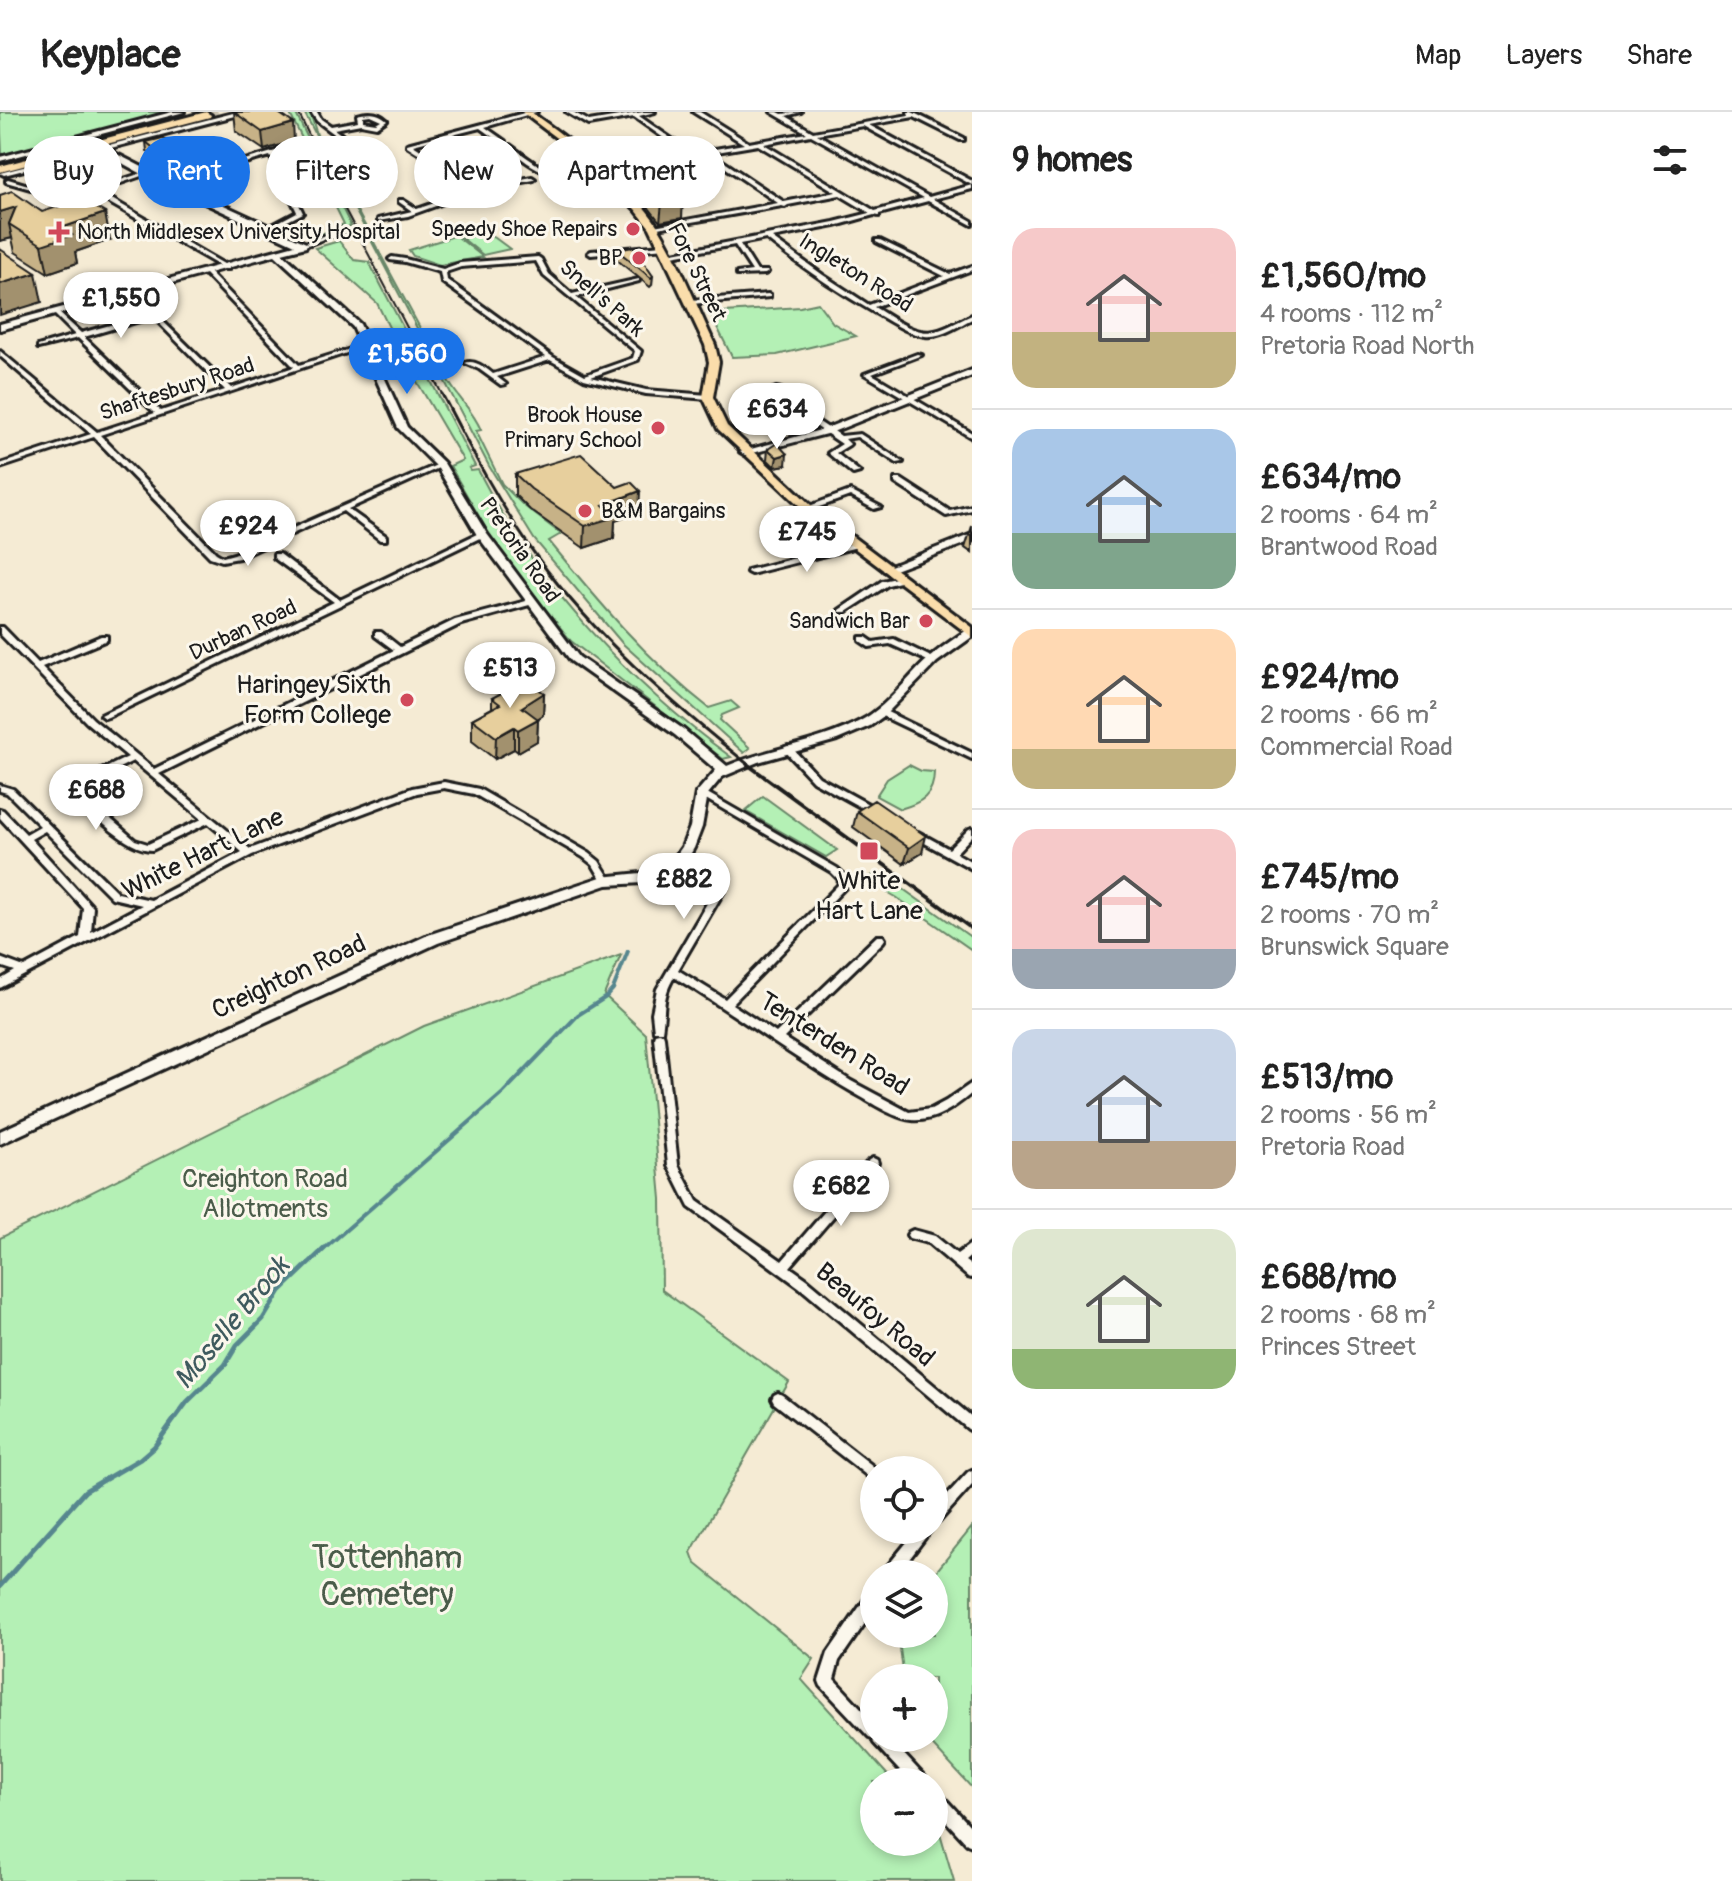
<!DOCTYPE html>
<html lang="en">
<head>
<meta charset="utf-8">
<style>
  body { margin:0; font-family:Pangolin,sans-serif; background:#f2f2f2; color:#222; height:100vh; display:flex; flex-direction:column; font-size:30px; white-space:nowrap }
  * { box-sizing:border-box; margin:0 }
  p { font-size:26px; color:#767676 }
  .icon { flex:none; width:44px; height:44px; fill:none; stroke:currentColor; stroke-width:2; stroke-linecap:round; stroke-linejoin:round }
  .map { position:relative; flex:1; overflow:hidden }
  .details { display:flex; flex-direction:column; background:#fff; width:760px }
  .details>* { flex:none }
  .hud { position:absolute; left:24px; top:24px; width:760px; height:72px; display:flex; gap:16px }
  .fabs { position:absolute; left:860px; top:1344px; display:grid; gap:16px }
  .fabs a { display:grid; place-items:center; width:88px; height:88px; border-radius:50%; background:#fff; box-shadow:0 4px 12px #0003; font-size:40px }
  .price { position:absolute; translate:-50% -68px; padding:0 18px; border-radius:28px; background:#fff; color:#222; font-size:26px; line-height:52px; filter:drop-shadow(0 2px 4px #0008) }
  .price::after { content:''; position:absolute; left:50%; top:48px; width:24px; height:18px; margin-left:-12px; background:inherit; clip-path:polygon(0 0,100% 0,50% 100%) }
  .price.active { background:#1a73e8; color:#fff }
  ul { padding:0; list-style:none }
  li { display:flex; align-items:center; gap:24px; height:200px; padding:0 40px }
  li+li { border-top:2px solid #e0e0e0 }
  li span { display:grid; place-items:center; flex:none; width:224px; height:160px; border-radius:24px; color:#555 }
  li>.icon { margin-inline-start:auto }
  span .icon { width:96px; height:96px; fill:#fffc; stroke-width:1 }
  li b { font-size:34px }
  h2 { display:flex; justify-content:space-between; align-items:center; height:96px; padding:0 40px; font-size:34px }
  .chip { padding:0 28px; border-radius:36px; background:#fff; box-shadow:0 4px 12px #0003; font-size:28px; line-height:72px }
  .chip.active { background:#1a73e8; color:#fff }
  header { display:flex; align-items:center; gap:48px; box-sizing:border-box; height:112px; padding:0 40px; background:#fff; border-bottom:2px solid #e0e0e0 }
  header strong { font-size:38px }
  nav { display:flex; gap:44px; margin-inline-start:auto; font-size:28px }
  main { display:flex; flex:1; min-height:0 }
  .map>svg:first-child { display:block }
  .green { fill:#b4f0b5; stroke:#688668; stroke-width:2 }
  .lines { fill:none; stroke-linecap:round; stroke-linejoin:round }
  .stream-far1 { stroke:#56868e; stroke-width:4 }
  .stream { stroke:#56868e; stroke-width:5 }
  .highway-tunnel { stroke:#cac2af; stroke-width:12; stroke-dasharray:12 6; stroke-linecap:butt }
  .street-casing { stroke:#1c1c1c; stroke-width:6 }
  .secondary-casing { stroke:#1c1c1c; stroke-width:6 }
  .primary-casing { stroke:#1c1c1c; stroke-width:6 }
  .highway-casing { stroke:#1c1c1c; stroke-width:6 }
  .street { fill:#fbf7ec; fill-rule:evenodd }
  .secondary { fill:#fbf7ec; fill-rule:evenodd }
  .primary { fill:#faddab; fill-rule:evenodd }
  .highway { fill:#faddab; fill-rule:evenodd }
  .rail-far2 { stroke:#1c1c1c; stroke-width:2 }
  .rail-far1 { stroke:#1c1c1c; stroke-width:3 }
  .rail { stroke:#1c1c1c; stroke-width:4 }
  .wall { fill:#c7b287; stroke:#1c1c1c; stroke-width:2 }
  .shaded-wall { fill:#a2916e; stroke:#1c1c1c; stroke-width:2 }
  .building { fill:#e7cf9d; stroke:#1c1c1c; stroke-width:2 }
  .poi-dot { fill:#d1495b; stroke:#fbf7ec; stroke-width:3 }
  .labels { text-anchor:middle; dominant-baseline:central; stroke-width:6; stroke-linejoin:round; paint-order:stroke }
  .far-poi-label { font-size:22px; fill:#1c1c1c; stroke:#fbf7ec; text-anchor:end }
  .far-street-label { font-size:22px; fill:#1c1c1c; stroke:#fbf7ec }
  .poi-label { font-size:26px; fill:#1c1c1c; stroke:#fbf7ec; text-anchor:end }
  .street-label { font-size:26px; fill:#1c1c1c; stroke:#fbf7ec }
  .park-label { font-size:26px; fill:#4a5c4a; stroke:#fbf7ec }
  .water-label { font-size:28px; font-style:italic; fill:#3e5a5e; stroke:#fbf7ec }
  .near-park-label { font-size:32px; fill:#4a5c4a; stroke:#fbf7ec }
</style>
</head>
<body>
<header>
<strong>Keyplace</strong>
<nav><a>Map</a><a>Layers</a><a>Share</a></nav>
</header>
<main>
<div class="map">
<svg width="972" height="1769" viewBox="0 0 972 1769">
  <rect width="100%" height="100%" fill="#f5ebd4"/>
  <filter id="ink" filterUnits="userSpaceOnUse"><feTurbulence type="fractalNoise" baseFrequency=".0125" numOctaves="2"/><feDisplacementMap in="SourceGraphic" scale="16" xChannelSelector="R" yChannelSelector="G"/><feConvolveMatrix kernelMatrix="1 2 1 2 8 2 1 2 1" color-interpolation-filters="sRGB"/></filter>
  <g filter="url(#ink)">
    <path class="green" d="M0 0H170L2 43Z
      M289 0H295L351 114 317 124 344 112Z
      M304 0H310L318 26 449 270C459 287 473 299 481 318L476 319 502 372 523 393 561 422 549 429C598 489 647 548 709 596L731 589 739 596 722 603 720 608 750 636 744 641 622 531 534 427 489 354Z
      M487 120 510 137 483 143 462 126Z
      M464 121 459 126 483 145 440 153 413 144 409 138Z
      M339 129 354 148 369 150 475 354 469 356 471 359 478 358C535 470 630 572 731 645L723 647 571 529 496 434 450 354 463 348 409 256 377 191 315 136Z
      M818 191 833 211 856 224 777 243 732 245 710 201 800 195Z
      M909 653 921 659 934 660C934 684 921 691 900 697L876 684 887 667Z
      M763 684 837 738 826 745 745 699Z
      M873 763 890 776 896 772 972 826V838L896 785 866 768Z
      M621 843 604 883 646 922 661 1087 662 1178 789 1270 691 1440 695 1451 814 1547 801 1567 894 1670H874V1730H934V1714L940 1721 954 1769H0V1126L424 914Z
      M972 1415V1676L926 1626H934V1566H904L898 1522H934V1462Z"/>
    <g class="lines">
      <path class="stream-far1" d="M323 1138 503 981 578 903 606 885 613 877 628 839"/>
      <path class="stream" d="M0 1474 85 1379 140 1347 154 1335 187 1290 225 1253 237 1233 263 1207 280 1179 325 1136"/>
      <path class="highway-tunnel" d="M206 3 218 0"/>
      <defs>
        <path id="street" d="M311 0H317L321 7 331 14 358 9 357 3C367 0 379 0 387 8L377 15 361 12 334 17 390 59V61H386L317 9ZM370 3 381 8 376 11 363 9V4Z
          M528 0H537L485 15 505 29V31H501L480 16 413 33 452 58 483 51V53L456 60 480 75 532 65 535 67 534 68 480 78 408 104 378 109V107L412 99 399 90V88H403L417 97 475 77 407 34V32Z
          M566 0H573L589 9 643 0H655L639 4 692 41 744 32 693 0H700L749 31 807 21 771 0H778L782 2 801 0 786 4 813 20 909 3 908 0H912L964 26V28H960L914 5 869 13 972 69V73L863 14 817 22 929 85 972 73V77L933 87 972 109V113L928 89 879 102V104L874 103 835 114 772 126 823 163 869 193 944 164 876 130V128H880L950 162 972 154V158L874 195C891 205 915 224 935 219 948 216 960 208 972 203V207C958 214 941 226 925 224 909 222 894 212 880 204 840 181 801 155 766 127L740 132 757 159H767L768 160 765 162 737 163V161L752 159 735 133 666 145 665 144 668 142 834 110 870 101 840 83 788 93 785 95 782 94 652 117 651 116 654 114 778 91 723 54 616 74V72L618 71 719 51 705 42 689 44 634 5 588 13ZM811 23 924 86 875 99 764 32ZM758 33 836 80 784 90 711 41Z
          M296 33 301 34 275 42 303 101 272 117 267 116 297 100 270 44 171 72 166 71Z
          M506 33H510C549 62 554 67 603 57L606 59C562 76 540 61 506 35Z
          M145 60 150 61 98 79 229 155V157H225L92 81 66 89 63 87Z
          M8 67 35 75 79 99 74 100 31 77 6 70V68Z
          M342 117 347 118 305 134 300 133Z
          M663 133 666 135 665 136 591 143 588 141 591 139Z
          M392 145 405 147 443 157 460 151 538 145 541 147 549 162 572 182 639 167V169L576 185 641 239 638 248 591 265 646 278 708 283 711 285 708 287 646 282 584 267 550 248 497 265 506 272 501 273 479 257 465 251C474 247 486 256 493 262L546 245 442 170 440 160 405 150 390 148 389 147ZM536 149 544 164 635 239 633 246 585 263 553 245 447 168 446 160 461 155Z
          M205 160H209L299 253 363 233 368 234 100 323 216 441 223 445 234 442 439 352H443V354L348 397 386 424V428H380L343 399 239 446 222 449 210 445 94 325 0 356V352L91 322 0 244V239L97 320 155 301 78 226 38 236V234L75 223 54 202V200H58L81 221 150 202 130 182V180L132 179 231 276 294 255 205 162ZM153 205 225 278 161 299 84 225Z
          M768 182 770 183V185L691 192 688 190 691 188Z
          M917 242 922 243 872 262 972 321V326L864 262Z
          M776 276 781 277 774 280 828 316 831 317 841 324 860 322 903 350 897 351 857 325 845 327 850 332 849 333 836 341 860 360 853 362 828 341 842 332 766 280Z
          M895 367H901L950 399 972 394V398L946 404 895 371Z
          M850 379 881 395 874 397 850 384 811 398 804 396Z
          M479 421H482L486 423 108 605 105 606 101 603 334 490 274 446V442H280L340 488Z
          M854 431H857V435L751 462 747 460 748 458Z
          M901 465H904V469L888 473 846 500H840L839 498 882 469Z
          M530 488H533V492L461 512 159 662 250 737 412 676 444 670 479 677 589 741 599 749 611 768 609 770H603L593 753 583 745 474 682 444 676 417 681 252 743 0 876V868L15 859 0 854V846L24 855 80 825 83 796 0 706V697L3 698 26 722 40 714 7 681 0 679V673L13 677 118 781 151 788 242 740 208 711 152 738C126 738 95 703 76 686L73 678 83 667 128 645 87 611 0 522V515H3L38 551 101 524H107V528L42 555 93 607 154 657 394 538 375 524V520H381L400 535 455 508ZM133 649 202 707 148 732 135 728 83 683 82 679 89 671ZM45 719 112 786 142 793 91 820 93 795 91 793 31 727Z
          M860 525H866L873 530 894 527 937 548 936 550H930L890 532 869 535 860 529Z
          M881 597 972 641V647L878 602 877 600Z
          M788 634 791 635 819 665 879 698 880 700 879 702H873L813 669 785 639 784 637 785 635Z
          M702 678 837 756 849 767 845 776 732 892 776 921 877 824H883L885 827 883 830 784 926 851 969 909 1000 931 997 946 989 972 971V981C955 995 935 1010 912 1008 897 1007 875 993 861 985 797 949 737 903 674 865 661 887 666 897 662 919H654L652 901 657 877 717 774 712 766 679 747 677 745 679 743H685L718 762 727 774 678 858 725 887 838 773 839 768 831 760 699 683 698 681 699 679Z
          M972 716V724L956 741 972 750V757L912 724 910 722 912 720H918L949 737 969 717Z
          M659 921 663 922 664 925 678 1053 697 1089 782 1149 869 1048 873 1046 877 1048 878 1051 877 1054 790 1155 807 1167 972 1305V1319L968 1317 799 1175 689 1095 668 1053 654 925 655 922Z
          M913 1118 935 1124 957 1142 972 1131V1143L965 1149 972 1154V1166L968 1165 928 1131 909 1126 907 1123 909 1120Z
          M778 1281 782 1283 878 1358H874V1368L870 1366 774 1291 772 1287 774 1283Z
          M972 1358V1373L939 1410 934 1412V1397L968 1360Z
          M917 1418H931L898 1462H883L885 1457Z
          M874 1479V1498L839 1549 834 1567 874 1610V1626H889L925 1665 927 1670H910L874 1631 872 1626 869 1625 821 1574 819 1569 828 1541 869 1481Z
          M934 1678 939 1680 972 1716V1734L967 1732 934 1696Z"/>
        <path id="secondary" d="M172 0H184L0 49V45Z
          M237 0H250L107 37 150 59 306 131V135L282 141 360 212 407 315 444 351 487 422 579 545 683 617 727 654C770 636 819 631 860 609 887 595 906 567 928 547 940 536 954 527 967 518L972 517V525L937 550 885 603 870 614 837 628 758 650 722 665 708 682 702 715 694 736 687 748 670 760 643 771 607 773 438 831 0 1032V1019L428 823 601 765 641 761 660 754 677 742 682 735 690 715 696 681 716 658 675 623 571 549 477 423 437 355 398 316 353 215 275 143 0 218V212L295 133 144 63 100 39 4 63 0 61Z
          M972 258V264L830 321 745 343 740 340 824 317Z
          M972 422V429L892 459H884L883 457Z"/>
        <path id="primary" d="M522 0H531C573 31 631 71 659 116 681 153 697 195 715 233L719 250 713 285 727 314 812 394 972 515V525L804 398 718 317 703 285 709 250 705 233 650 116 635 97 584 47Z"/>
        <path id="highway" d="M206 0 211 3 210 5 0 60V54Z"/>
      </defs>
      <use href="#street" class="street-casing"/>
      <use href="#secondary" class="secondary-casing"/>
      <use href="#primary" class="primary-casing"/>
      <use href="#highway" class="highway-casing"/>
      <use href="#street" class="street"/>
      <use href="#secondary" class="secondary"/>
      <use href="#primary" class="primary"/>
      <use href="#highway" class="highway"/>
      <path class="rail-far2" d="M298 0 339 86 443 284"/>
      <path class="rail-far1" d="M442 282C471 338 500 394 537 445 596 526 673 592 750 654"/>
      <path class="rail" d="M747 652 972 817"/>
    </g>
    <path class="wall" d="M234 0 294 29 264 38 236 19Z
      M146 30 174 44 158 47 147 39Z
      M634 55 682 106 660 110 632 74Z
      M0 83 42 100 110 128 75 140 77 151 48 161 15 140 12 126 0 129Z
      M617 138 653 164 652 173 650 175 616 147Z
      M768 337 786 353 775 355 767 347Z
      M515 362 639 400 615 409 614 426 584 436 530 398 515 383Z
      M972 414V441L965 436Z
      M544 581 543 603 538 607 537 629 518 640 514 637 495 647 472 629V607L492 596V586Z
      M857 699 922 741 904 752 853 715Z"/>
    <path class="shaded-wall" d="M293 11 294 29 264 38 262 20Z
      M173 34 174 44 158 47 156 38Z
      M683 87 682 106 660 110 662 91Z
      M16 95 9 112 12 126 0 129V100Z
      M105 101 110 128 75 140 77 151 48 161 42 133 61 116Z
      M36 161 42 190 0 203V172Z
      M787 342 786 353 775 355 777 345Z
      M640 379 639 400 615 409 614 426 584 436 585 414 603 393Z
      M544 581 543 603 531 611 538 607 537 629 518 640V618L522 595Z
      M514 615V637L495 647 496 625Z
      M926 724 922 741 904 752 909 736Z"/>
    <path class="building" d="M234 0H277L293 11 262 20Z
      M163 26 173 34 156 38 146 30Z
      M654 51 683 87 662 91 634 55Z
      M12 79 42 100 82 87 105 101 61 116 72 123 42 133 9 112 16 95 0 100V83Z
      M633 135 653 164 651 166 617 138Z
      M0 137 36 161 0 172Z
      M777 331 787 342 777 345 768 337Z
      M581 342 617 375 631 370 640 379 603 393 615 405 585 414 531 377 515 362Z
      M526 568 544 581 522 595 538 607 518 618 514 615 496 625 472 607 500 592 492 586Z
      M874 688 926 724 909 736 857 699Z"/>
  </g>
  <g class="poi-dot">
    <circle cx="633" cy="117" r="8"/>
    <path d="M55 108h8v8h8v8h-8v8h-8v-8h-8v-8h8z"/>
    <circle cx="639" cy="146" r="8"/>
    <circle cx="658" cy="316" r="8"/>
    <circle cx="585" cy="399" r="8"/>
    <circle cx="926" cy="509" r="8"/>
    <circle cx="407" cy="588" r="8"/>
    <rect x="859" y="729" width="20" height="20" rx="4"/>
  </g>
  <g class="labels">
    <g class="far-poi-label">
      <text x="617" y="117">Speedy Shoe Repairs</text>
      <text x="77" y="120" text-anchor="start">North Middlesex University Hospital</text>
      <text x="623" y="146">BP</text>
      <text x="642" y="303">Brook House<tspan x="642" dy="25">Primary School</tspan></text>
      <text x="601" y="399" text-anchor="start">B&amp;M Bargains</text>
      <text x="910" y="509">Sandwich Bar</text>
    </g>
    <g class="far-street-label">
      <text transform="translate(697 160) rotate(64)">Fore Street</text>
      <text transform="translate(856 161) rotate(32)">Ingleton Road</text>
      <text transform="translate(602 186) rotate(41)">Snell's Park</text>
      <text transform="translate(177 277) rotate(-18)">Shaftesbury Road</text>
      <text transform="translate(520 438) rotate(55)">Pretoria Road</text>
      <text transform="translate(243 518) rotate(-25)">Durban Road</text>
    </g>
    <g class="poi-label">
      <text x="391" y="573">Haringey Sixth<tspan x="391" dy="30">Form College</tspan></text>
      <text x="869" y="769" text-anchor="middle">White<tspan x="869" dy="30">Hart Lane</tspan></text>
    </g>
    <g class="street-label">
      <text transform="translate(203 742) rotate(-26)">White Hart Lane</text>
      <text transform="translate(289 865) rotate(-25)">Creighton Road</text>
      <text transform="translate(834 932) rotate(32)">Tenterden Road</text>
      <text transform="translate(875 1203) rotate(40)">Beaufoy Road</text>
    </g>
    <g class="park-label">
      <text x="265" y="1067">Creighton Road<tspan x="265" dy="30">Allotments</tspan></text>
    </g>
    <g class="water-label">
      <text transform="translate(232 1211) rotate(-50)">Moselle Brook</text>
    </g>
    <g class="near-park-label">
      <text x="387" y="1446">Tottenham<tspan x="387" dy="37">Cemetery</tspan></text>
    </g>
  </g>
</svg>
<div class="fabs">
<a><svg class="icon" aria-label="locate" viewBox="0 0 24 24"><circle cx="12" cy="12" r="6"/><path d="M12 2v4M12 18v4M2 12h4M18 12h4"/></svg></a>
<a><svg class="icon" aria-label="layers" viewBox="0 0 24 24"><path d="M12 4l9 5-9 5-9-5zM3 14l9 5 9-5"/></svg></a>
<a>+</a>
<a>−</a>
</div>
<b class="price" style="left:121px;top:228px">£1,550</b>
<b class="price active" style="left:407px;top:284px">£1,560</b>
<b class="price" style="left:777px;top:339px">£634</b>
<b class="price" style="left:248px;top:456px">£924</b>
<b class="price" style="left:807px;top:462px">£745</b>
<b class="price" style="left:510px;top:598px">£513</b>
<b class="price" style="left:96px;top:720px">£688</b>
<b class="price" style="left:684px;top:809px">£882</b>
<b class="price" style="left:841px;top:1116px">£682</b>
<div class="hud">
<a class="chip">Buy</a>
<a class="chip active">Rent</a>
<a class="chip">Filters</a>
<a class="chip">New</a>
<a class="chip">Apartment</a>
</div>
</div>
<section class="details">
<h2>9 homes<svg class="icon" aria-label="filters" viewBox="0 0 24 24"><path d="M4 7h16M4 17h16"/><circle cx="9" cy="7" r="2"/><circle cx="15" cy="17" r="2"/></svg></h2>
<ul>
<li><span style="background:linear-gradient(#f6c9c9 65%,#c2b280 0)"><svg class="icon" aria-label="home" viewBox="0 0 24 24"><path d="M3 11l9-7 9 7M6 9v11h12V9"/></svg></span><div><b>£1,560/mo</b><p>4 rooms · 112 m²</p><p>Pretoria Road North</p></div></li>
<li><span style="background:linear-gradient(#a9c7e8 65%,#7fa58c 0)"><svg class="icon" aria-label="home" viewBox="0 0 24 24"><path d="M3 11l9-7 9 7M6 9v11h12V9"/></svg></span><div><b>£634/mo</b><p>2 rooms · 64 m²</p><p>Brantwood Road</p></div></li>
<li><span style="background:linear-gradient(#ffd9b3 75%,#c2b280 0)"><svg class="icon" aria-label="home" viewBox="0 0 24 24"><path d="M3 11l9-7 9 7M6 9v11h12V9"/></svg></span><div><b>£924/mo</b><p>2 rooms · 66 m²</p><p>Commercial Road</p></div></li>
<li><span style="background:linear-gradient(#f6c9c9 75%,#9aa5b1 0)"><svg class="icon" aria-label="home" viewBox="0 0 24 24"><path d="M3 11l9-7 9 7M6 9v11h12V9"/></svg></span><div><b>£745/mo</b><p>2 rooms · 70 m²</p><p>Brunswick Square</p></div></li>
<li><span style="background:linear-gradient(#c9d6e8 70%,#b9a48a 0)"><svg class="icon" aria-label="home" viewBox="0 0 24 24"><path d="M3 11l9-7 9 7M6 9v11h12V9"/></svg></span><div><b>£513/mo</b><p>2 rooms · 56 m²</p><p>Pretoria Road</p></div></li>
<li><span style="background:linear-gradient(#dfe7d0 75%,#8fb573 0)"><svg class="icon" aria-label="home" viewBox="0 0 24 24"><path d="M3 11l9-7 9 7M6 9v11h12V9"/></svg></span><div><b>£688/mo</b><p>2 rooms · 68 m²</p><p>Princes Street</p></div></li>
</ul>
</section>
</main>
</body>
</html>
